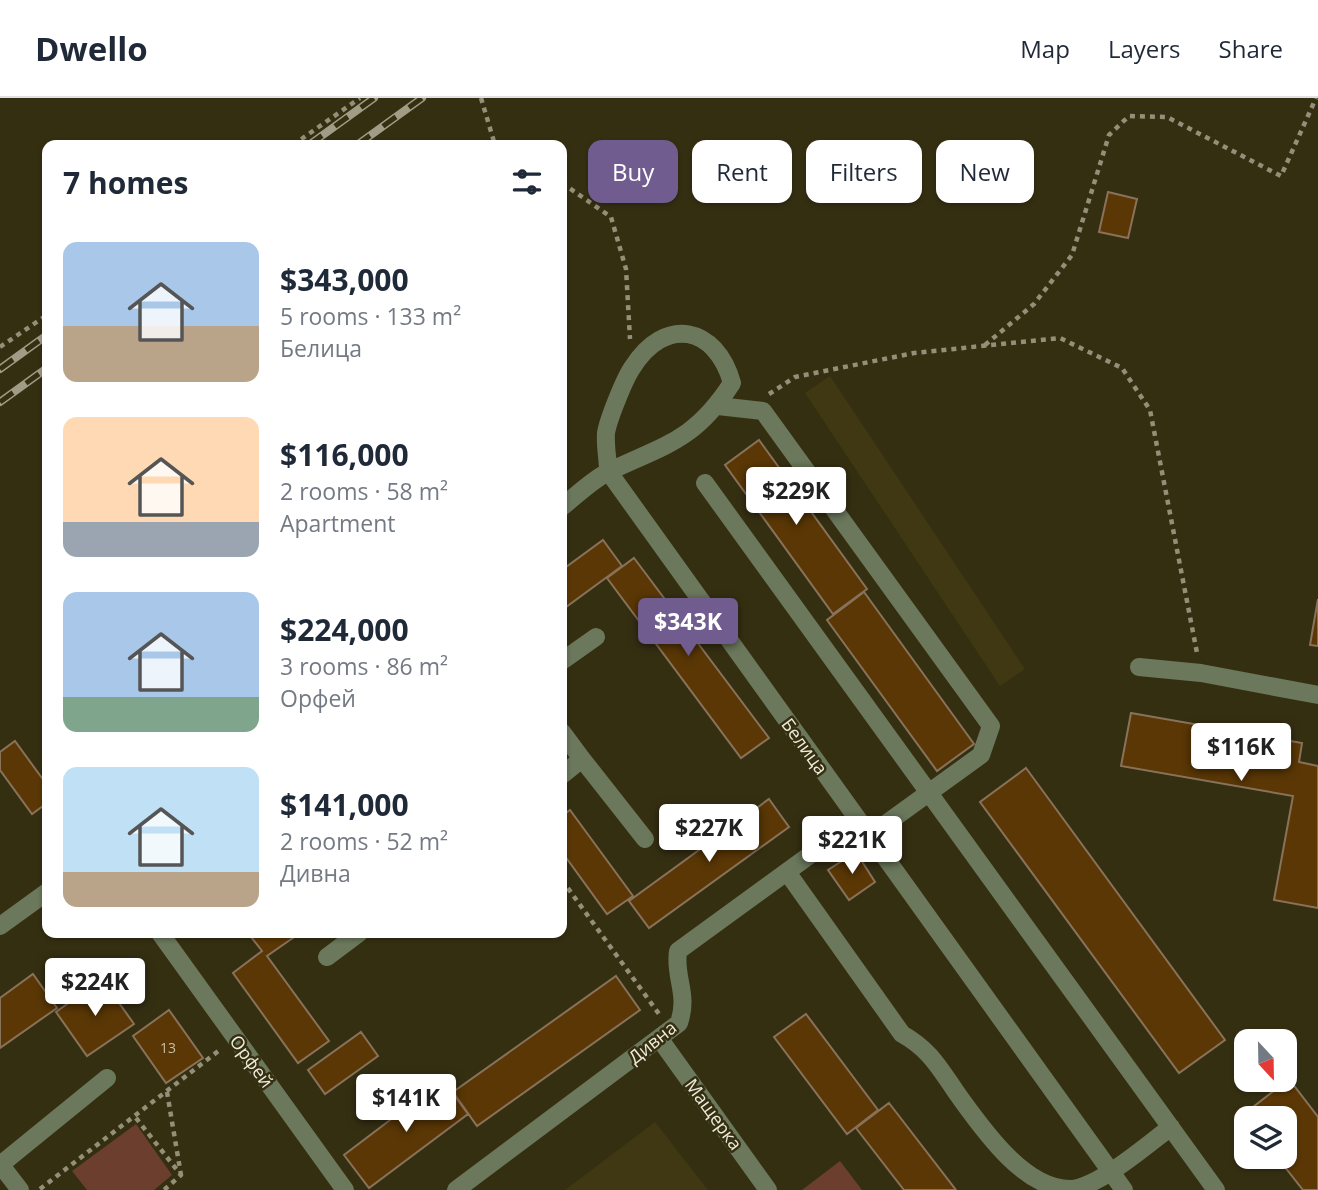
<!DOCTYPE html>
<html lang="en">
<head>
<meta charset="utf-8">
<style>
  body { margin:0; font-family:"Open Sans",sans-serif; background:#f2f2f3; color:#1f2937; height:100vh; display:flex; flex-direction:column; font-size:26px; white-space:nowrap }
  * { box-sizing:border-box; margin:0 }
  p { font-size:23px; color:#747a83 }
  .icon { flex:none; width:38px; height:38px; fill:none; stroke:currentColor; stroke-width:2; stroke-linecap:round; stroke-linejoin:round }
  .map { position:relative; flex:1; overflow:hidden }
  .drawer { position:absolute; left:42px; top:42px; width:525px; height:798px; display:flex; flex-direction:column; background:#fff; border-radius:14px; box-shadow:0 2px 5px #0004 }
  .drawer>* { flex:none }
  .guide { position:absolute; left:588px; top:42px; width:625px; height:63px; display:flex; gap:14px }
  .needle { width:46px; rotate:158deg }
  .buttons { position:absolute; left:1234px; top:931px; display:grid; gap:14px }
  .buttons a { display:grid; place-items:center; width:63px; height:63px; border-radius:14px; background:#fff; box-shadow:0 2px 5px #0004; font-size:35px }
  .price { position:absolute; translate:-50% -60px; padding:0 16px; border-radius:7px; background:#fff; color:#222; font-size:23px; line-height:46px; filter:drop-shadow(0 2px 4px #0008) }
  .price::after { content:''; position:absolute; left:50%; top:42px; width:21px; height:16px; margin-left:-10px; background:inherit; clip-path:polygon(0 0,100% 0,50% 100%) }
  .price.selected { background:#715c8f; color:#fff }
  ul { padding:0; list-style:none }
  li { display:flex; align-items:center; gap:21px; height:175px; padding:0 21px }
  li span { display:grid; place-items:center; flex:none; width:196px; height:140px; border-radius:14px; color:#555 }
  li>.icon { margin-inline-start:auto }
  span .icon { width:84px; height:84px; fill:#fffc; stroke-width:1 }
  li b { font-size:30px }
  h2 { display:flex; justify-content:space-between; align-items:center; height:84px; padding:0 21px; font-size:30px }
  .tag { padding:0 24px; border-radius:14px; background:#fff; box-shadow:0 2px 5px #0004; font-size:24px; line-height:63px }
  .tag.selected { background:#715c8f; color:#fff }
  header { display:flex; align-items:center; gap:42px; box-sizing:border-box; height:98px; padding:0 35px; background:#fff; border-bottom:2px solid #e0e1e3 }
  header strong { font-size:33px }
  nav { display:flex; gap:38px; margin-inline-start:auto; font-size:24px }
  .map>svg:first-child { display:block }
  .built { fill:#3f3812 }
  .green { fill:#6b3e2e }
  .building { fill:#5a3705; stroke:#89725a; stroke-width:2 }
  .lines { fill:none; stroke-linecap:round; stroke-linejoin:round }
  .path { stroke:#938f78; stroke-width:4.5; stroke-dasharray:5 5; stroke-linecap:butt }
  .minor { stroke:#6b785c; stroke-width:18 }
  .rail-casing { stroke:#a09c85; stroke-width:8 }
  .rail { stroke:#352f12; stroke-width:5; stroke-dasharray:16; stroke-linecap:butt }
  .labels { text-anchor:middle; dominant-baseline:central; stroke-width:5; stroke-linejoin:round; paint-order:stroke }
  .number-label { font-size:14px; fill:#c9bea5 }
  .street-label { font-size:18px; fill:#eeebda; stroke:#352f12 }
</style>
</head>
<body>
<header>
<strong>Dwello</strong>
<nav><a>Map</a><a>Layers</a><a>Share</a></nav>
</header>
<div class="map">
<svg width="1318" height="1092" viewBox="0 0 1318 1092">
  <rect width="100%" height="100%" fill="#352f12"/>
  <path class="built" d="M830 278 1025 571 1000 588 805 295Z
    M655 1024 708 1092H565Z"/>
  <path class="green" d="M136 1026 172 1077 154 1092H87L72 1073Z
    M840 1063 862 1092H802Z"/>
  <path class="building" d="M1108 94 1137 101 1128 140 1099 134Z
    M759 342 867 491 833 516 725 367Z
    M603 442 622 468 562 512V472Z
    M634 460 769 640 741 660 607 480Z
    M864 494 974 646 937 673 827 522Z
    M1318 501V548L1310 547Z
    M1131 615 1302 645 1299 664 1318 668V810L1274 802 1293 698 1121 668Z
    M15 643 47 687V705L32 716 0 672V654Z
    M1026 670 1225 942 1179 975 980 704Z
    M769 701 789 729 649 830 629 803Z
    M570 712 633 798 607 816 562 754V718Z
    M856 754 875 784 849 802 828 772Z
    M248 835H300L267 858 329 943 298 965 233 875 262 853Z
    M33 876 57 910 0 950V900Z
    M616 878 640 912 477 1028 453 994Z
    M102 881 134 926 87 958 56 914Z
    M169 912 203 960 166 985 133 938Z
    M806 916 878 1012 847 1036 774 939Z
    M361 934 378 958 325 996 308 972Z
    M1289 981 1318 1019V1092H1303L1277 1059H1284V1020H1247L1244 1016Z
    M443 982 468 1016 369 1090 344 1057Z
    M889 1005 956 1092H904L856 1030Z"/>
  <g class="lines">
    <path class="path" d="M481 0 495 47
      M293 47 360 0
      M562 85 611 119 626 171 630 241
      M985 247 1034 206 1072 157 1109 37 1129 18 1167 19 1281 78 1316 0
      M0 249 47 217
      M769 296 795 279 914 255 1060 240 1122 270 1150 312 1197 555
      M562 782 659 916
      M167 994 181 1077
      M136 1020 181 1077 164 1092
      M40 1091 221 951"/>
    <path class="minor" d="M718 308 763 313 991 628 981 657 869 738
      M608 373 1124 1092
      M705 385 1216 1092
      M562 409C577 397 593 381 610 373 667 346 695 342 732 285 716 228 665 217 632 270 624 282 608 322 606 335 605 348 608 361 608 373
      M562 563 596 539
      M1139 569 1201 575 1318 597
      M562 634 582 661
      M562 677 582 661 645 741
      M787 774 902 936C929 951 939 969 956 994 980 1027 1023 1092 1071 1091 1099 1089 1148 1046 1171 1029
      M0 828 47 794
      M160 835 345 1092
      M327 859 359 835
      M659 940 768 1092
      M0 1066 20 1092
      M0 1067 107 980
      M456 1092 679 925C689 895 674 880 678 853L858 722"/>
    <defs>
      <path id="rail" d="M309 47 374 0
        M357 47 422 0
        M0 271 47 237
        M0 304 47 270"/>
    </defs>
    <use href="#rail" class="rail-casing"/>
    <use href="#rail" class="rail"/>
  </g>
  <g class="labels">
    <g class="number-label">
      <text x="168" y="949">13</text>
    </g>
    <g class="street-label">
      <text transform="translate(805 648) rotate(54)">Белица</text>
      <text transform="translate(652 944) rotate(-39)">Дивна</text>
      <text transform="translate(252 963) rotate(54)">Орфей</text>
      <text transform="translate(714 1016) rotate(54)">Мащерка</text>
    </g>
  </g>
</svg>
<div class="buttons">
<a><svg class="needle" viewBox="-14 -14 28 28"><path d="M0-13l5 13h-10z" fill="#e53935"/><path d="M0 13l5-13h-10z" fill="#747a83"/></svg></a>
<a><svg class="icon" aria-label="layers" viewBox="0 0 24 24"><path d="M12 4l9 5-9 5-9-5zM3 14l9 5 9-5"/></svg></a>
</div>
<b class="price" style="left:796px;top:429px">$229K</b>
<b class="price selected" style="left:688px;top:560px">$343K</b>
<b class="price" style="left:1241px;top:685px">$116K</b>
<b class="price" style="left:709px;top:766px">$227K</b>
<b class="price" style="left:852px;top:778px">$221K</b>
<b class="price" style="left:95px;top:920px">$224K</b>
<b class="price" style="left:406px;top:1036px">$141K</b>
<div class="guide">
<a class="tag selected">Buy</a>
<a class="tag">Rent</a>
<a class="tag">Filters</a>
<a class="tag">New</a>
</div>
<section class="drawer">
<h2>7 homes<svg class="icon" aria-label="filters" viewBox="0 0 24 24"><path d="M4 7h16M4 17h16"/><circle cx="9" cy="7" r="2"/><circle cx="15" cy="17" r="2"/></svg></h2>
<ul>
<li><span style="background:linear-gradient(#a9c7e8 60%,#b9a48a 0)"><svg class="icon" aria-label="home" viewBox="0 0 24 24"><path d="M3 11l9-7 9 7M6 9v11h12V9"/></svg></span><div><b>$343,000</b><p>5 rooms · 133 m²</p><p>Белица</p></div></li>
<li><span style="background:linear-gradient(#ffd9b3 75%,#9aa5b1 0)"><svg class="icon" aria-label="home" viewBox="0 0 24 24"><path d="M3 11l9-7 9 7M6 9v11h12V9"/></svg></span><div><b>$116,000</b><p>2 rooms · 58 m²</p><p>Apartment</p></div></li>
<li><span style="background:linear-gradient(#a9c7e8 75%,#7fa58c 0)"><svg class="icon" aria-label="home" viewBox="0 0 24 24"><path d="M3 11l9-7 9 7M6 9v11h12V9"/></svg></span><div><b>$224,000</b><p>3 rooms · 86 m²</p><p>Орфей</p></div></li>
<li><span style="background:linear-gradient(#bfe0f5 75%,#b9a48a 0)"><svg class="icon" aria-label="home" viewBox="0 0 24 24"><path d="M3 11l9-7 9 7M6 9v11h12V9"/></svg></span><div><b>$141,000</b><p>2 rooms · 52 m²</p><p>Дивна</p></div></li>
</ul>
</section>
</div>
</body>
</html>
